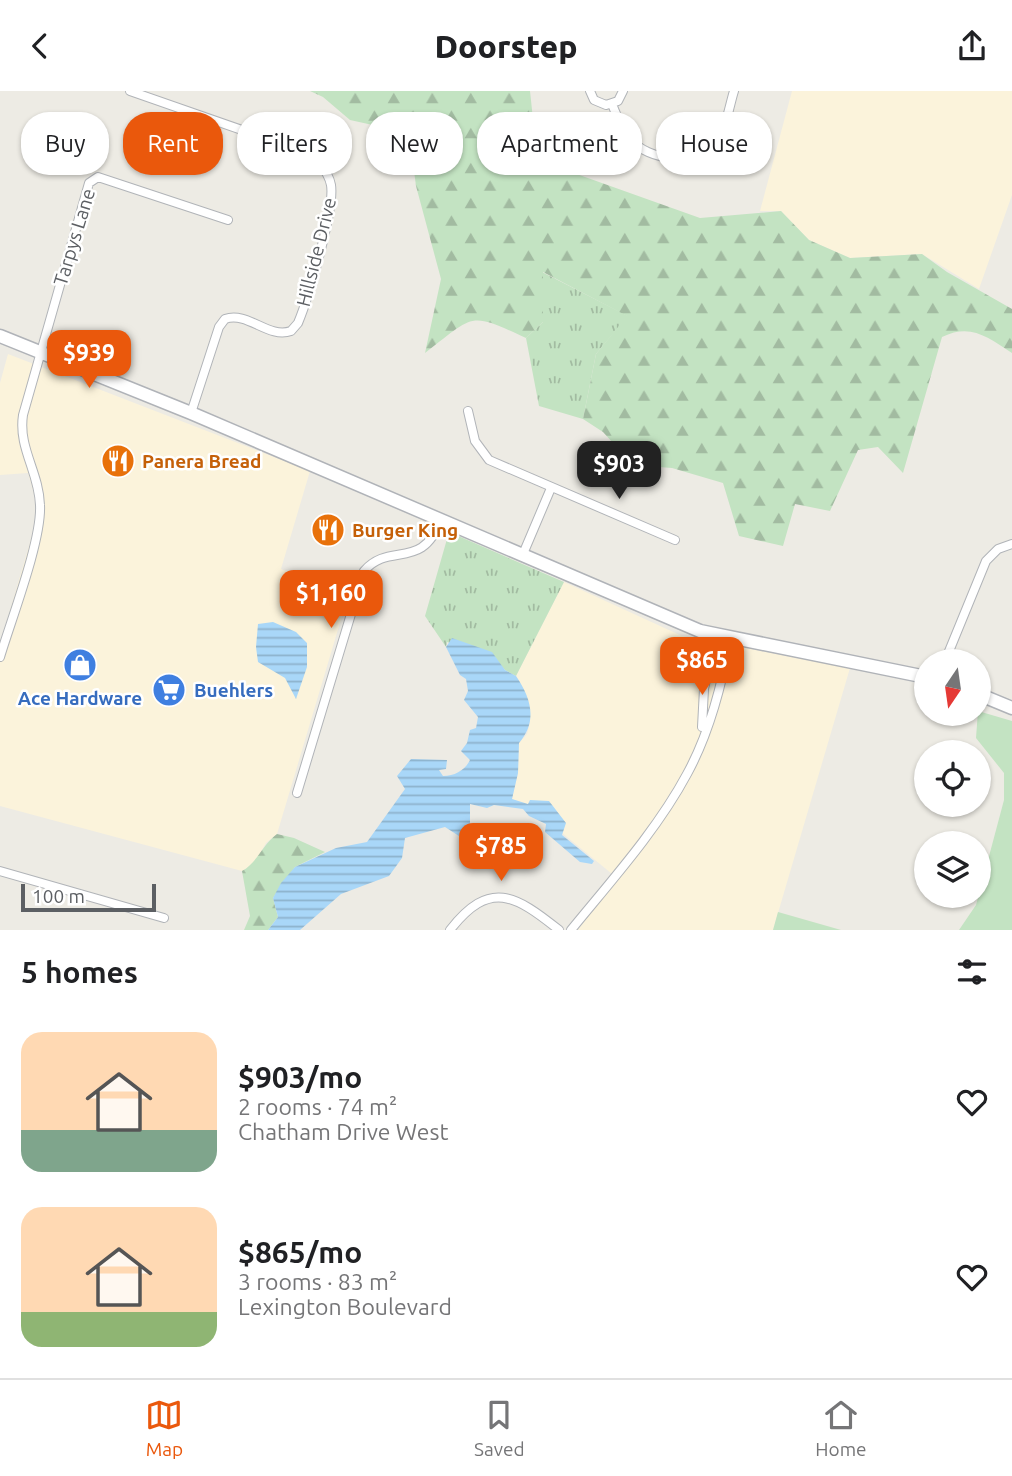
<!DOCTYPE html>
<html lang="en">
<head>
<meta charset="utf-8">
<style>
  body { margin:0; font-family:Ubuntu,sans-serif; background:#f2f2f2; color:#202124; height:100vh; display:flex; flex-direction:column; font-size:26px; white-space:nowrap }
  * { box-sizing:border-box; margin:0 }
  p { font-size:23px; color:#757577 }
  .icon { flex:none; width:38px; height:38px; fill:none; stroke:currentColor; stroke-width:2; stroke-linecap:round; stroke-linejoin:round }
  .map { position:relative; height:839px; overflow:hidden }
  .panel { display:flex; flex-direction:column; background:#fff; flex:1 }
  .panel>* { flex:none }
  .hud { position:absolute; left:21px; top:21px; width:971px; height:63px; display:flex; gap:14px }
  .needle { width:46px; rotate:193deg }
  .buttons { position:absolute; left:914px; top:558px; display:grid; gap:14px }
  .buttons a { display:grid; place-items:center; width:77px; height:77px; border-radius:50%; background:#fff; box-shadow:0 2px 5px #0004; font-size:35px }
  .scale { position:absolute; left:21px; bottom:18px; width:135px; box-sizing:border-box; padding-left:7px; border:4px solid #5c5f63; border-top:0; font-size:19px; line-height:24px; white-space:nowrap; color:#5c5f63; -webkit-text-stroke:5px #fff; paint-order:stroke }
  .price { position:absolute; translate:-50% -60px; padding:0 16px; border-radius:14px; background:#ea580c; color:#fff; font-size:23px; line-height:46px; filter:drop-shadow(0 2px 4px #0008) }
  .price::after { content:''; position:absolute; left:50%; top:42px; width:21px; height:16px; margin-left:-10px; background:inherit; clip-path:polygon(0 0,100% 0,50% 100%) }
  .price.selected { background:#222; color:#fff }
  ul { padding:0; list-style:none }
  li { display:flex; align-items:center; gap:21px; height:175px; padding:0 21px }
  li span { display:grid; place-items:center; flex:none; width:196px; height:140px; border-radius:21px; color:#555 }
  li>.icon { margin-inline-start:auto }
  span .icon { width:84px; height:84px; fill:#fffc; stroke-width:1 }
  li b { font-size:30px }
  h2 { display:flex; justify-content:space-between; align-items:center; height:84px; padding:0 21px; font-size:30px }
  .pill { padding:0 24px; border-radius:28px; background:#fff; box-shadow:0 2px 5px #0004; font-size:24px; line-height:63px }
  .pill.selected { background:#ea580c; color:#fff }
  header { display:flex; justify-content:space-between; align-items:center; height:91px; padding:0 21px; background:#fff; font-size:32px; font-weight:800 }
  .tabs { display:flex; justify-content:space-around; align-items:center; height:98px; border-top:2px solid #e0e0e0; background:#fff; font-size:19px; color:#757577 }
  .tabs a { display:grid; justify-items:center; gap:4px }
  .tabs .selected { color:#ea580c }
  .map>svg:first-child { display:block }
  .commercial { fill:#fbf3db }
  .grass { fill:url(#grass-tufts) }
  .forest { fill:url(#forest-firs) }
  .park { fill:#c3e3c2 }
  .water { fill:url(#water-rules) }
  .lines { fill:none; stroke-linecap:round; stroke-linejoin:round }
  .street-casing { stroke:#b1b4b8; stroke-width:10 }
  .secondary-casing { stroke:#b0b3b8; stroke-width:15 }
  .street { stroke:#fff; stroke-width:8 }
  .secondary { stroke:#fff; stroke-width:12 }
  .labels { text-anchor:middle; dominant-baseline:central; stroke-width:5; stroke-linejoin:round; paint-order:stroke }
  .street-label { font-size:19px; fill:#5c5f63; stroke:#fff }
  .food-label { font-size:19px; font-weight:bold; fill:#c56008; stroke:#fff; text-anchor:start }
  .shop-label { font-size:19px; font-weight:bold; fill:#366cbe; stroke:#fff; text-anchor:start }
</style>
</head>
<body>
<header><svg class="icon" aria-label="back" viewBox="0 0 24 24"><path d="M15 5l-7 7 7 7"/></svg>Doorstep<svg class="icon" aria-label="share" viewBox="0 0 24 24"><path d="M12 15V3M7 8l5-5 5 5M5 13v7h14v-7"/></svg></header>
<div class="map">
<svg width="1012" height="839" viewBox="0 0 1012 839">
  <defs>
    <pattern id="grass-tufts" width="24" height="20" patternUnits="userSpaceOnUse" patternTransform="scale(1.75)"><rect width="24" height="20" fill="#c3e3c2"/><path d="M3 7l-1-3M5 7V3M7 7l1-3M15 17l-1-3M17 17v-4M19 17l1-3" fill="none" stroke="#a2bba1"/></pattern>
    <pattern id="forest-firs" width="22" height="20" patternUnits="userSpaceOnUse" patternTransform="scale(1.75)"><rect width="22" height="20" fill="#c3e3c2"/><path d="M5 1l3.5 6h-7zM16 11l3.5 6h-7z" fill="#a2bba1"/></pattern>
    <pattern id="water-rules" width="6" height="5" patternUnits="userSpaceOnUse" patternTransform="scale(1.75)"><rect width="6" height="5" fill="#a9d7f8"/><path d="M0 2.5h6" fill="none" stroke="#8db2cc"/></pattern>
  </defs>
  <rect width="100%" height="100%" fill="#edebe4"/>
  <path class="commercial" d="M792 0H1012V104L979 198 922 163 850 167 809 149 781 120H760Z
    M8 263 310 380 281 478 348 505 277 743 266 752 254 773 242 780 0 715V553L35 435 36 410 28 382 0 384V292Z
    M564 491 682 545 850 577 773 839H578L617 787 528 714 512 708 518 682 519 652 527 643 530 631 521 593 516 585Z"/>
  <path class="grass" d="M542 181 628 225 596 263 583 328 539 315 526 247 543 231Z
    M449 441 564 491 516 585 505 579 496 569 447 551 446 556 425 525Z"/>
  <path class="forest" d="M310 0H530L535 47 571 81 700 127 781 120 809 149 850 167 922 163 947 181 1012 218V262C987 246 971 232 942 246L903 382 878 356 858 359 830 420 795 413 783 455 739 445 723 392 672 377 633 374 603 341 583 328 596 263 627 225 543 181V231L526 247C468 220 475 224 425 262L441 188 416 95 409 42 350 29 323 6Z
    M277 743 294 747 325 761 295 776 273 807 278 826 268 839H244L250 825 242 780C258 771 262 754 277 743Z"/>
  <path class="park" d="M978 620 1012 630V839H959L976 814 1004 709V682L976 647Z
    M778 821 841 839H773Z"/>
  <path class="water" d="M273 531 296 541 307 552V576L296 608 285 587 258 571 256 556 258 533Z
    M452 547 492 561 505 579 516 585C531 607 538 630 519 652L518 682 512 708 528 713 530 709 549 710 566 732 562 744 594 770 592 773 580 771 545 741 546 733 529 725 523 718 494 714 487 717 470 713V735L459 745 445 736 405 747 402 767 389 785 341 803 300 839H268L278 826 273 807 281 792 295 776 336 757 367 751 405 698 397 685 411 668 447 669 446 678 439 679 443 685C455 685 465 679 470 669L461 660 467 652 470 639 476 637 478 626 464 609 468 600 466 588 460 584 446 556Z"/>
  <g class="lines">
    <defs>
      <path id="street" d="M130 0 305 61C317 70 328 79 331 94 335 118 308 208 298 232L291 240C268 248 248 220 225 228L219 236 191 322
        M590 0 594 9 606 14 618 10 623 0
        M612 13C617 25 621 38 630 48 649 70 694 75 715 52 726 39 729 16 734 0
        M468 320 475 350 489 369 675 449
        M523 463 551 397
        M0 566C11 529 42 449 40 414 39 381 18 357 23 324L89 92 98 86 228 129
        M945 570 986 470 998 458 1012 453
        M702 636 704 598 716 543
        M297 702 364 480C390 450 422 481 441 428
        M0 780 164 827
        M450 839C490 788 515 804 559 839
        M571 839C611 790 657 739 687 683 710 641 722 592 731 545"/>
      <path id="secondary" d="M0 245 191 322 700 540 926 586
        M978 603 1012 617"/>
    </defs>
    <use href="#street" class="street-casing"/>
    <use href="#secondary" class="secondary-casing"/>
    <use href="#street" class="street"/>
    <use href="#secondary" class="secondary"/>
  </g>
  <defs>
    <symbol id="restaurant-disc" viewBox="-11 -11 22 22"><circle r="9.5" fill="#e8710a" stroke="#fff"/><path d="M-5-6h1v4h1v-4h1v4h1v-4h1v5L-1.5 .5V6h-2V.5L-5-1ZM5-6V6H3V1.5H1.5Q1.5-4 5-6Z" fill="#fff"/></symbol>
    <symbol id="shop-disc" viewBox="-11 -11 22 22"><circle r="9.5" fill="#3f7fe0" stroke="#fff"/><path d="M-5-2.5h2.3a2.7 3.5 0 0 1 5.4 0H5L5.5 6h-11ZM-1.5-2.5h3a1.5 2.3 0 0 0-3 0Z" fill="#fff"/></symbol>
    <symbol id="supermarket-disc" viewBox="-11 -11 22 22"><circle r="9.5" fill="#3f7fe0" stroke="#fff"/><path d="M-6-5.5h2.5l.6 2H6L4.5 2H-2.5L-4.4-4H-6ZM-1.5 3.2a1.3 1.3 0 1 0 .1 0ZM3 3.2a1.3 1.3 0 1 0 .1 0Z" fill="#fff"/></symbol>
  </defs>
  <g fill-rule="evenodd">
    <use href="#restaurant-disc" x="99" y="351" width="38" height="38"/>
    <use href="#restaurant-disc" x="309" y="420" width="38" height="38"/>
    <use href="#shop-disc" x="61" y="555" width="38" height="38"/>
    <use href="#supermarket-disc" x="150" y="580" width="38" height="38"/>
  </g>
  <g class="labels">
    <g class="street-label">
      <text transform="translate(74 146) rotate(-73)">Tarpys Lane</text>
      <text transform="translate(316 161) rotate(-76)">Hillside Drive</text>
    </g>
    <g class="food-label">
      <text x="142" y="370">Panera Bread</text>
      <text x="352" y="439">Burger King</text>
    </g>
    <g class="shop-label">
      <text x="194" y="599">Buehlers</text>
      <text x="80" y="607" text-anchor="middle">Ace Hardware</text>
    </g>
  </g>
</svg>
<div class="buttons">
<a><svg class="needle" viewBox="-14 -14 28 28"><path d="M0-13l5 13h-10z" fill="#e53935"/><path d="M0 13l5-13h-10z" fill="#757577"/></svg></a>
<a><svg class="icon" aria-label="locate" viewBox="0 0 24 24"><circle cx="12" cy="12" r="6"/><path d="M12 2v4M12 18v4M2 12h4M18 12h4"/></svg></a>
<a><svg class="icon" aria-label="layers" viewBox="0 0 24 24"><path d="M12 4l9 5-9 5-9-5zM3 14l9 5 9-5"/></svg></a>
</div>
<div class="scale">100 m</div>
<b class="price" style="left:89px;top:299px">$939</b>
<b class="price selected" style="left:619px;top:410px">$903</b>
<b class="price" style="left:331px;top:539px">$1,160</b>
<b class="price" style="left:702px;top:606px">$865</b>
<b class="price" style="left:501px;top:792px">$785</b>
<div class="hud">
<a class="pill">Buy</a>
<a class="pill selected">Rent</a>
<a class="pill">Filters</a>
<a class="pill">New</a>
<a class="pill">Apartment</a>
<a class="pill">House</a>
</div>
</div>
<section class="panel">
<h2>5 homes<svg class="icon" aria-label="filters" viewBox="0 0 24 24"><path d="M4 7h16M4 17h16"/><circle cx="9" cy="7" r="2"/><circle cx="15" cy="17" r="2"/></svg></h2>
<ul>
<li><span style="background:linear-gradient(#ffd9b3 70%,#7fa58c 0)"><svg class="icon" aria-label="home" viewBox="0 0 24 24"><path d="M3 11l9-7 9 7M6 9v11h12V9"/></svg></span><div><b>$903/mo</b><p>2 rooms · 74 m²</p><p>Chatham Drive West</p></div><svg class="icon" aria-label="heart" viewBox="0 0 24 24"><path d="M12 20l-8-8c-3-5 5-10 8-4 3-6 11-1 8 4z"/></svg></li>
<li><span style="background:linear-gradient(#ffd9b3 75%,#8fb573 0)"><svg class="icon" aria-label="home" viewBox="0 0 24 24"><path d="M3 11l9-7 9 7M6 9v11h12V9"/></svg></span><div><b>$865/mo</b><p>3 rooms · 83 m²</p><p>Lexington Boulevard</p></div><svg class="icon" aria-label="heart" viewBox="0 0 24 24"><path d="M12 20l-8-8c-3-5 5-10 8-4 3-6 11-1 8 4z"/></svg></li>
</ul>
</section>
<nav class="tabs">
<a class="selected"><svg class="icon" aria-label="map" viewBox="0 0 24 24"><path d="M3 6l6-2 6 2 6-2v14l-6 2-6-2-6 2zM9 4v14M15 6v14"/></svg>Map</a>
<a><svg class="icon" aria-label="saved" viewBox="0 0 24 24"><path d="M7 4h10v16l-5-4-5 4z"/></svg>Saved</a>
<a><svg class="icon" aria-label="home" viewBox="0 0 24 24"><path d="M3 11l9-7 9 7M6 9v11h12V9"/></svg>Home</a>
</nav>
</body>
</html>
